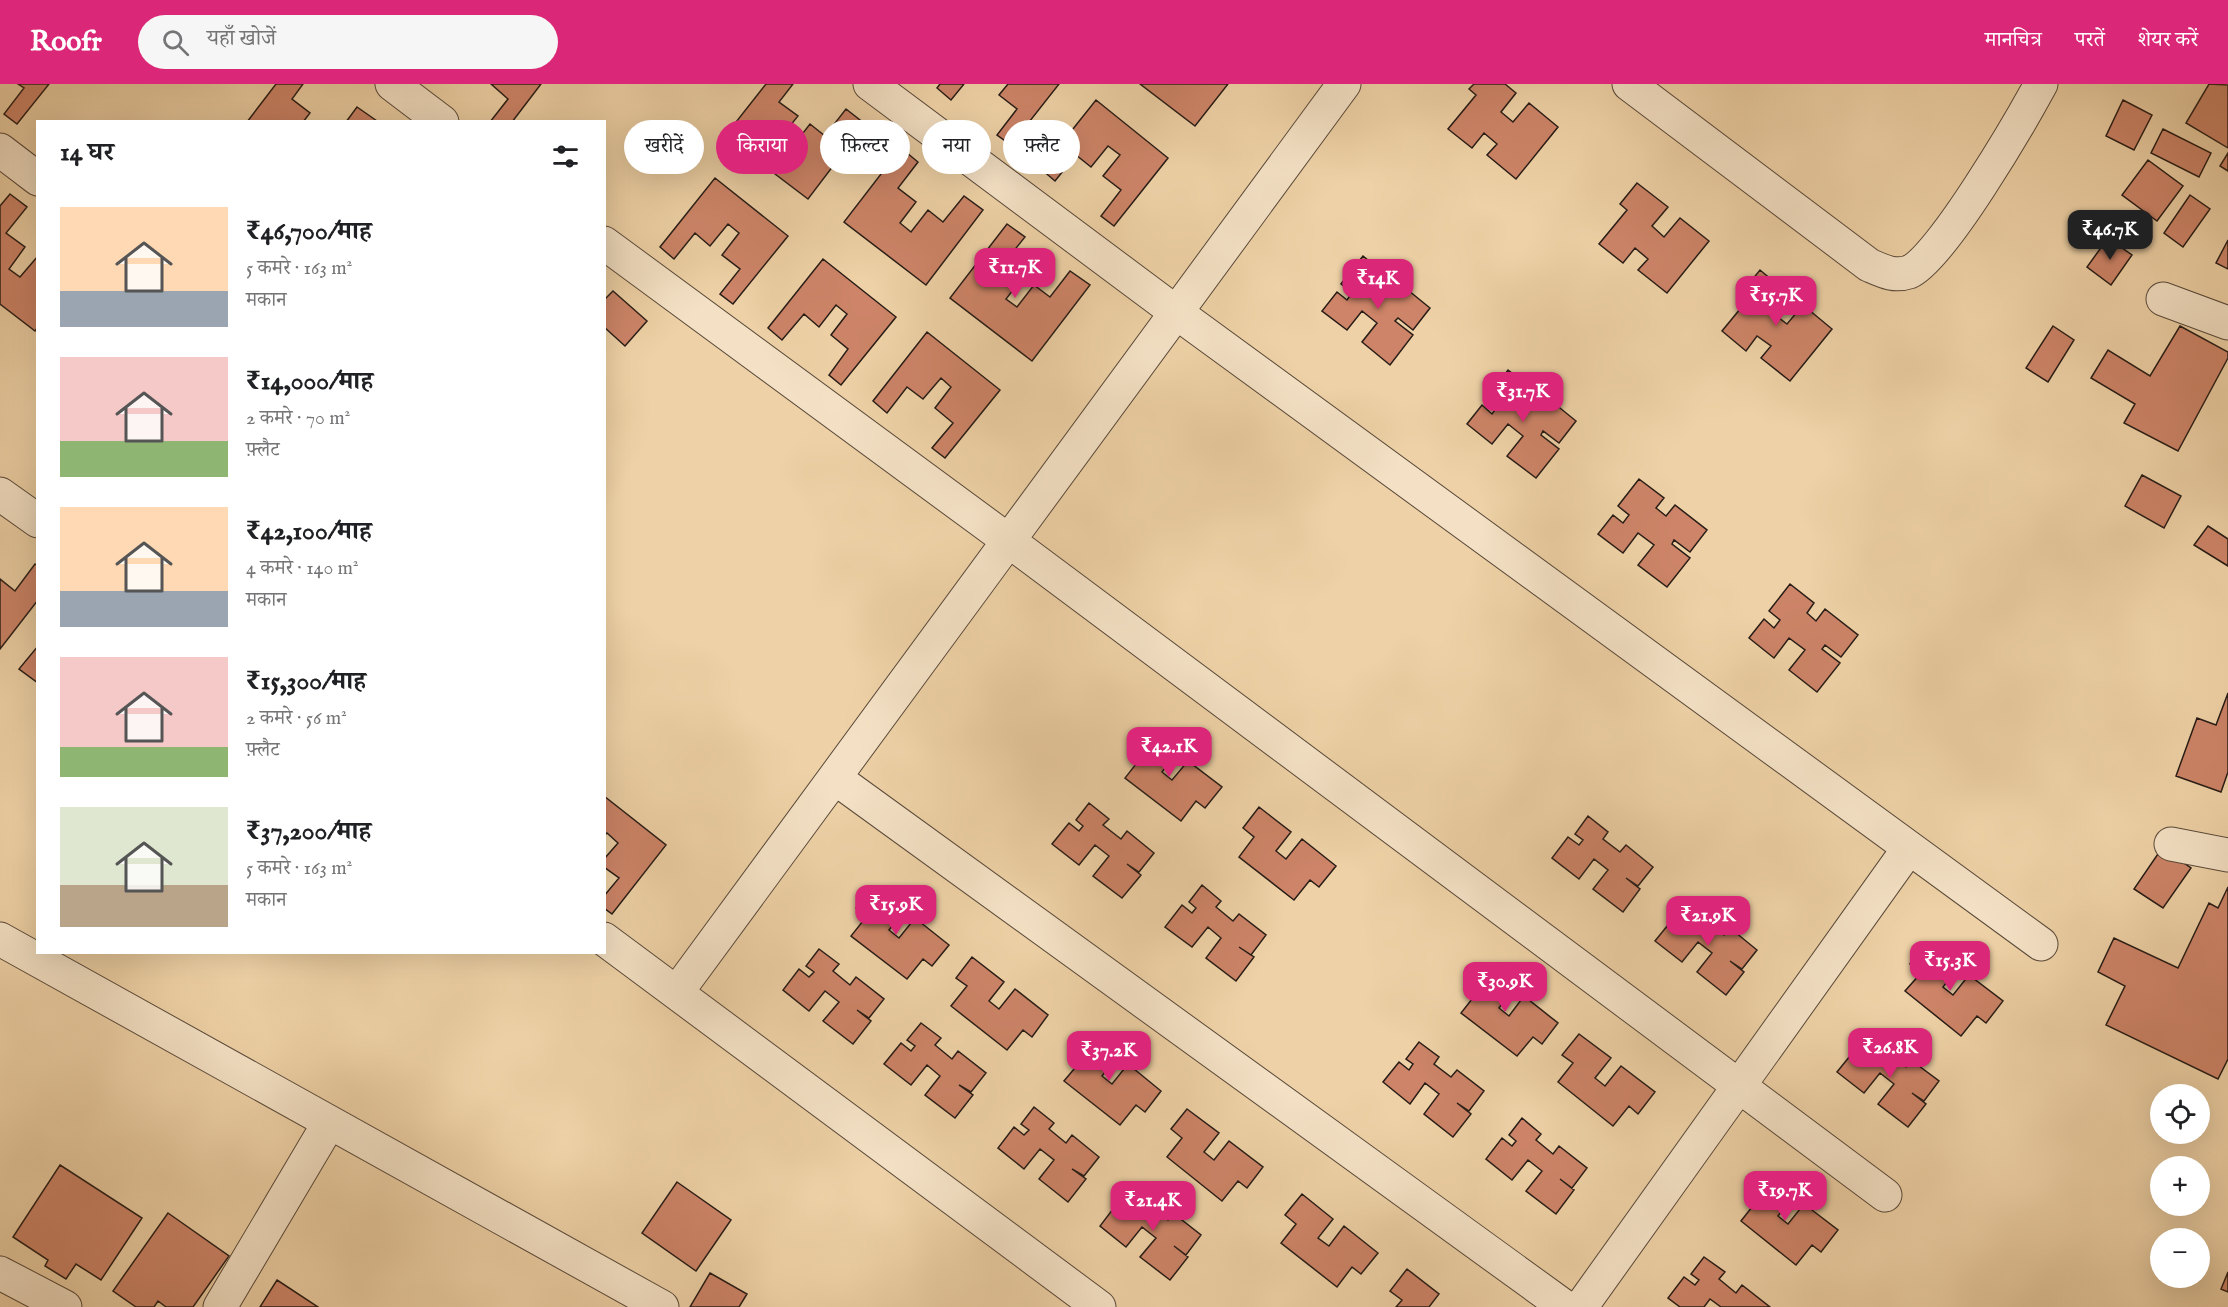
<!DOCTYPE html>
<html lang="hi">
<head>
<meta charset="utf-8">
<style>
  body { margin:0; font-family:"IM FELL English","Noto Serif Devanagari",serif; background:#f6f6f6; color:#202124; height:100vh; display:flex; flex-direction:column; font-size:22px; white-space:nowrap }
  * { box-sizing:border-box; margin:0 }
  p { font-size:20px; color:#757577 }
  .icon { flex:none; width:33px; height:33px; fill:none; stroke:currentColor; stroke-width:2; stroke-linecap:round; stroke-linejoin:round }
  .map { position:relative; flex:1; overflow:hidden }
  .panel { position:absolute; left:36px; top:36px; width:570px; height:834px; display:flex; flex-direction:column; background:#fff; border-radius:0px; box-shadow:0 6px 24px #0002 }
  .panel>* { flex:none }
  .guide { position:absolute; left:624px; top:36px; width:570px; height:54px; display:flex; gap:12px }
  .tools { position:absolute; left:2150px; top:1000px; display:grid; gap:12px }
  .tools a { display:grid; place-items:center; width:60px; height:60px; border-radius:50%; background:#fff; box-shadow:0 6px 24px #0002; font-size:30px }
  .price { position:absolute; translate:-50% -51px; padding:0 14px; border-radius:12px; background:#db2777; color:#fff; font-size:20px; line-height:39px; filter:drop-shadow(0 2px 3px #0008) }
  .price::after { content:''; position:absolute; left:50%; top:36px; width:18px; height:14px; margin-left:-9px; background:inherit; clip-path:polygon(0 0,100% 0,50% 100%) }
  .price.active { background:#222; color:#fff }
  ul { padding:0; list-style:none }
  li { display:flex; align-items:center; gap:18px; height:150px; padding:0 24px }
  li span { display:grid; place-items:center; flex:none; width:168px; height:120px; border-radius:0px; color:#555 }
  li>.icon { margin-inline-start:auto }
  span .icon { width:72px; height:72px; fill:#fffc; stroke-width:1 }
  li b { font-size:26px }
  h2 { display:flex; justify-content:space-between; align-items:center; height:72px; padding:0 24px; font-size:26px }
  .pill { padding:0 21px; border-radius:27px; background:#fff; box-shadow:0 6px 24px #0002; font-size:21px; line-height:54px }
  .pill.active { background:#db2777; color:#fff }
  header { display:flex; align-items:center; gap:36px; box-sizing:border-box; height:84px; padding:0 30px; background:#db2777; color:#fff }
  header strong { font-size:28px }
  nav { display:flex; gap:33px; margin-inline-start:auto; font-size:21px }
  .search { width:420px; height:54px; background:#f6f6f6; display:flex; align-items:center; gap:15px; box-sizing:border-box; padding:0 21px; border-radius:33px; color:#757577; font-size:22px }
  .map>svg:first-child { display:block }
  .building { fill:#cd8468; stroke:#271c16; stroke-width:1.5 }
  .lines { fill:none; stroke-linecap:round; stroke-linejoin:round }
  .minor-casing { stroke:#59493a; stroke-width:35 }
  .minor { stroke:#f4e1c5; stroke-width:33 }
</style>
</head>
<body>
<header>
<strong>Roofr</strong>
<div class="search"><svg class="icon" aria-label="search" viewBox="0 0 24 24"><circle cx="10" cy="10" r="6"/><path d="M15 15l6 6"/></svg>यहाँ खोजें</div>
<nav><a>मानचित्र</a><a>परतें</a><a>शेयर करें</a></nav>
</header>
<div class="map">
<svg width="2228" height="1223" viewBox="0 0 2228 1223">
  <rect width="100%" height="100%" fill="#eed1a6"/>
  <filter id="stains"><feTurbulence type="fractalNoise" baseFrequency=".00333" numOctaves="4"/><feColorMatrix values="0 0 0 0 .2 0 0 0 0 .09 0 0 0 0 .02 0 0 0 .5 -.17"/></filter>
  <radialGradient id="worn" r=".72"><stop offset=".6" stop-color="#630" stop-opacity="0"/><stop offset="1" stop-color="#630" stop-opacity=".3"/></radialGradient>
  <path class="building" d="M18 0H49L17 40 4 30 24 4Z
    M276 0H303L292 15 310 29 303 38H247Z
    M541 0 512 38H490L508 15 491 0Z
    M766 0H793L779 18 798 32 781 53 793 62 810 40 825 52 846 25 865 40 808 115 725 52Z
    M940 0H964L951 16 937 4Z
    M1008 0H1059L1011 61 997 51 1017 25 999 11Z
    M1140 0H1228L1195 42Z
    M1474 0H1505L1516 9 1501 28 1513 38 1529 19 1558 43 1516 95 1487 71 1497 60 1484 49 1472 64 1448 45 1476 11 1469 5Z
    M2209 0 2228 1V64L2186 39Z
    M1096 16 1168 74 1114 142 1101 132 1121 106 1103 92 1120 71 1108 62 1091 83 1076 71 1055 97 1041 85Z
    M2123 16 2152 31 2134 66 2106 52Z
    M357 23 377 37 346 38Z
    M2163 45 2211 69 2199 93 2151 69Z
    M901 64 918 78 898 104 916 118 900 139 911 148 928 126 943 138 964 112 983 126 926 201 844 138Z
    M2228 69V87L2220 82Z
    M2148 76 2183 102 2157 137 2122 111Z
    M715 94 788 152 733 220 720 210 740 185 722 171 739 149 728 140 710 162 695 149 674 175 660 163Z
    M1637 99 1668 123 1652 142 1664 153 1680 134 1709 157 1667 209 1638 186 1648 175 1635 164 1623 179 1599 160 1627 126 1620 120Z
    M10 110 27 123 6 149 25 163 9 185 20 193 38 172V243L35 247 0 220V122Z
    M2190 111 2210 125 2183 163 2164 149Z
    M1007 140 1025 153 1004 179 1023 193 1006 215 1017 223 1034 201 1050 213 1070 187 1090 201 1032 277 950 214Z
    M2108 154 2132 171 2111 201 2087 183Z
    M2228 156V185L2216 179Z
    M1363 172 1387 192 1379 202 1389 209 1398 198 1430 224 1413 246 1398 234 1395 237 1413 251 1390 281 1362 258 1377 239 1362 227 1347 246 1322 227 1337 208 1347 216 1352 209 1341 200Z
    M823 175 896 233 841 301 829 291 848 265 831 251 847 230 836 221 819 243 804 230 782 256 768 244Z
    M1760 186 1790 211 1775 231 1787 240 1803 221 1832 245 1790 297 1761 274 1771 262 1757 252 1746 267 1722 247 1750 213 1743 207Z
    M613 207 647 237 625 262 604 243V216Z
    M2053 242 2074 256 2048 298 2026 284Z
    M2180 242 2228 268V274L2178 367 2124 339 2135 320 2091 294 2108 266 2150 292Z
    M927 248 1000 306 945 374 932 364 953 339 935 324 951 303 941 294 923 315 907 303 887 329 873 317Z
    M1508 286 1533 305 1525 315 1535 323 1544 311 1576 337 1559 359 1543 347 1541 351 1559 365 1536 394 1507 372 1523 352 1508 340 1492 360 1467 340 1482 321 1492 330 1498 322 1487 314Z
    M2142 391 2181 412 2164 444 2125 422Z
    M1639 395 1664 414 1656 424 1666 432 1675 421 1707 446 1690 468 1674 456 1672 460 1690 474 1667 503 1638 481 1654 461 1638 449 1623 469 1598 450 1613 431 1623 439 1629 431 1618 422Z
    M2208 442 2228 455V482L2194 461Z
    M35 480 38 482V516L0 565V495L15 507Z
    M1790 500 1814 519 1807 529 1816 537 1825 525 1858 551 1841 573 1825 561 1822 565 1840 579 1817 608 1789 586 1805 566 1789 554 1774 574 1749 554 1764 535 1774 544 1780 536 1769 527Z
    M38 562V599L19 585Z
    M2228 609V688L2221 708 2176 692 2197 634 2216 641Z
    M1145 645 1177 669 1162 688 1172 696 1188 677 1222 703 1205 724 1196 717 1181 737 1125 694 1140 675 1129 666Z
    M604 712 666 761 612 830 604 824V812L619 794 604 783V775L618 759 607 749 604 752Z
    M1089 719 1109 735 1103 741 1121 755 1127 747 1154 769 1139 788 1127 780 1141 791 1122 814 1093 792 1109 772 1095 761 1079 781 1052 760 1069 739 1079 747 1083 742 1076 736Z
    M1259 723 1291 748 1276 767 1286 775 1302 755 1336 782 1319 803 1310 796 1294 816 1239 773 1254 753 1243 744Z
    M1588 732 1608 748 1603 755 1620 768 1626 761 1653 783 1638 802 1626 794 1640 805 1623 828 1593 805 1608 786 1594 775 1579 795 1552 774 1568 753 1579 761 1583 756 1575 750Z
    M2162 764 2191 784 2163 824 2134 805Z
    M1202 801 1221 817 1216 823 1233 837 1239 830 1266 851 1251 871 1239 863 1254 873 1236 897 1206 874 1221 854 1208 843 1192 863 1165 843 1182 821 1192 829 1196 824 1189 818Z
    M872 803 904 828 889 846 899 854 915 834 949 861 932 882 923 875 907 895 851 852 867 832 856 824Z
    M2228 803V975L2218 995 2106 941 2125 902 2098 888 2114 854 2178 884 2209 819 2218 824Z
    M1692 816 1712 831 1707 838 1724 851 1730 844 1757 866 1742 885 1730 877 1744 888 1726 911 1697 888 1712 869 1698 858 1682 878 1655 857 1672 836 1682 844 1687 838 1679 832Z
    M1926 859 1958 883 1943 903 1953 911 1969 891 2003 917 1986 939 1977 932 1961 952 1905 907 1921 889 1910 880Z
    M819 865 839 880 833 887 850 901 856 893 884 915 869 934 857 926 871 937 853 960 823 937 839 918 825 907 809 927 783 906 799 885 809 893 814 888 806 882Z
    M972 873 1004 898 989 917 999 925 1015 905 1048 931 1032 953 1023 946 1007 966 951 922 967 902 956 894Z
    M1482 880 1514 905 1499 924 1509 932 1524 912 1558 939 1542 960 1533 953 1517 972 1461 929 1476 910 1465 901Z
    M921 939 941 954 935 961 952 975 958 967 986 989 971 1008 959 1001 973 1011 955 1034 925 1011 940 992 927 981 911 1001 884 980 901 959 911 967 915 962 907 956Z
    M1874 947 1894 963 1889 969 1906 983 1911 976 1939 997 1924 1017 1912 1009 1926 1020 1908 1043 1878 1020 1894 1000 1880 989 1864 1009 1837 988 1854 967 1864 975 1868 970 1861 964Z
    M1085 949 1117 973 1102 992 1112 1000 1128 980 1161 1007 1145 1028 1136 1021 1120 1041 1064 997 1080 978 1069 969Z
    M1579 950 1611 974 1595 994 1605 1002 1621 982 1655 1008 1638 1030 1629 1022 1613 1042 1558 998 1573 979 1562 971Z
    M1419 958 1439 973 1434 980 1451 993 1457 986 1484 1007 1469 1027 1457 1019 1471 1030 1453 1053 1424 1030 1439 1010 1425 999 1410 1020 1383 998 1399 978 1409 986 1413 980 1406 975Z
    M1034 1023 1054 1039 1049 1045 1066 1059 1072 1051 1099 1073 1084 1092 1072 1085 1086 1095 1068 1118 1039 1095 1054 1076 1040 1065 1024 1085 998 1064 1014 1043 1024 1051 1029 1046 1021 1040Z
    M1187 1025 1219 1049 1204 1068 1214 1076 1229 1057 1263 1083 1247 1104 1238 1097 1222 1117 1167 1073 1182 1054 1171 1045Z
    M1522 1034 1541 1050 1536 1056 1553 1070 1559 1062 1587 1084 1572 1104 1560 1095 1574 1106 1556 1130 1526 1107 1542 1087 1528 1076 1512 1096 1486 1075 1502 1054 1512 1062 1516 1057 1509 1051Z
    M60 1081 142 1134 101 1196 76 1180 66 1195 45 1182 48 1176 13 1153Z
    M1762 1088 1793 1113 1778 1132 1788 1140 1804 1120 1838 1146 1821 1168 1812 1161 1796 1181 1741 1137 1756 1118 1745 1109Z
    M677 1098 731 1136 696 1187 642 1149Z
    M1136 1101 1156 1116 1151 1123 1168 1136 1173 1129 1201 1151 1186 1171 1174 1162 1188 1173 1170 1196 1140 1173 1156 1154 1142 1143 1126 1163 1100 1142 1116 1121 1126 1129 1130 1124 1123 1118Z
    M1302 1110 1333 1135 1318 1154 1329 1162 1344 1142 1378 1169 1361 1190 1352 1183 1337 1203 1281 1159 1296 1140 1285 1131Z
    M168 1129 229 1172 193 1223H166L158 1217 154 1223H136L113 1207Z
    M1704 1173 1725 1188 1719 1195 1736 1209 1742 1201 1770 1223H1721L1710 1215 1704 1223H1680L1668 1214 1684 1193 1695 1201 1699 1196 1691 1190Z
    M1407 1185 1439 1210 1429 1223H1396L1402 1216 1390 1207Z
    M2228 1188V1208L2221 1205Z
    M710 1189 747 1210 739 1223H690Z
    M277 1196 318 1223H260Z"/>
  <g class="lines">
    <defs>
      <path id="minor" d="M392 0 442 38
        M870 0 1177 229 2041 860
        M1629 0 1869 181C1883 187 1894 193 1909 188 1941 175 2022 35 2041 0
        M0 66 38 95
        M604 159 1009 457 1885 1111
        M2163 215 2228 239
        M0 410 38 437
        M835 694 1565 1223
        M2171 760 2228 771
        M0 855 662 1223
        M604 855 1099 1223
        M677 908 1344 0
        M0 1189 65 1223
        M220 1223 329 1039
        M1581 1223 1909 764"/>
    </defs>
    <use href="#minor" class="minor-casing"/>
    <use href="#minor" class="minor"/>
  </g>
  <rect width="100%" height="100%" filter="url(#stains)"/>
  <rect width="100%" height="100%" fill="url(#worn)"/>
</svg>
<div class="tools">
<a><svg class="icon" aria-label="locate" viewBox="0 0 24 24"><circle cx="12" cy="12" r="6"/><path d="M12 2v4M12 18v4M2 12h4M18 12h4"/></svg></a>
<a>+</a>
<a>−</a>
</div>
<b class="price active" style="left:2110px;top:177px">₹46.7K</b>
<b class="price" style="left:1015px;top:215px">₹11.7K</b>
<b class="price" style="left:1378px;top:226px">₹14K</b>
<b class="price" style="left:1776px;top:243px">₹15.7K</b>
<b class="price" style="left:1523px;top:339px">₹31.7K</b>
<b class="price" style="left:1169px;top:694px">₹42.1K</b>
<b class="price" style="left:896px;top:852px">₹15.9K</b>
<b class="price" style="left:1708px;top:863px">₹21.9K</b>
<b class="price" style="left:1950px;top:908px">₹15.3K</b>
<b class="price" style="left:1505px;top:929px">₹30.9K</b>
<b class="price" style="left:1890px;top:995px">₹26.8K</b>
<b class="price" style="left:1109px;top:998px">₹37.2K</b>
<b class="price" style="left:1785px;top:1138px">₹19.7K</b>
<b class="price" style="left:1153px;top:1148px">₹21.4K</b>
<div class="guide">
<a class="pill">खरीदें</a>
<a class="pill active">किराया</a>
<a class="pill">फ़िल्टर</a>
<a class="pill">नया</a>
<a class="pill">फ़्लैट</a>
</div>
<section class="panel">
<h2>14 घर<svg class="icon" aria-label="filters" viewBox="0 0 24 24"><path d="M4 7h16M4 17h16"/><circle cx="9" cy="7" r="2"/><circle cx="15" cy="17" r="2"/></svg></h2>
<ul>
<li><span style="background:linear-gradient(#ffd9b3 70%,#9aa5b1 0)"><svg class="icon" aria-label="home" viewBox="0 0 24 24"><path d="M3 11l9-7 9 7M6 9v11h12V9"/></svg></span><div><b>₹46,700/माह</b><p>5 कमरे · 163 m²</p><p>मकान</p></div></li>
<li><span style="background:linear-gradient(#f6c9c9 70%,#8fb573 0)"><svg class="icon" aria-label="home" viewBox="0 0 24 24"><path d="M3 11l9-7 9 7M6 9v11h12V9"/></svg></span><div><b>₹14,000/माह</b><p>2 कमरे · 70 m²</p><p>फ़्लैट</p></div></li>
<li><span style="background:linear-gradient(#ffd9b3 70%,#9aa5b1 0)"><svg class="icon" aria-label="home" viewBox="0 0 24 24"><path d="M3 11l9-7 9 7M6 9v11h12V9"/></svg></span><div><b>₹42,100/माह</b><p>4 कमरे · 140 m²</p><p>मकान</p></div></li>
<li><span style="background:linear-gradient(#f6c9c9 75%,#8fb573 0)"><svg class="icon" aria-label="home" viewBox="0 0 24 24"><path d="M3 11l9-7 9 7M6 9v11h12V9"/></svg></span><div><b>₹15,300/माह</b><p>2 कमरे · 56 m²</p><p>फ़्लैट</p></div></li>
<li><span style="background:linear-gradient(#dfe7d0 65%,#b9a48a 0)"><svg class="icon" aria-label="home" viewBox="0 0 24 24"><path d="M3 11l9-7 9 7M6 9v11h12V9"/></svg></span><div><b>₹37,200/माह</b><p>5 कमरे · 163 m²</p><p>मकान</p></div></li>
</ul>
</section>
</div>
</body>
</html>
